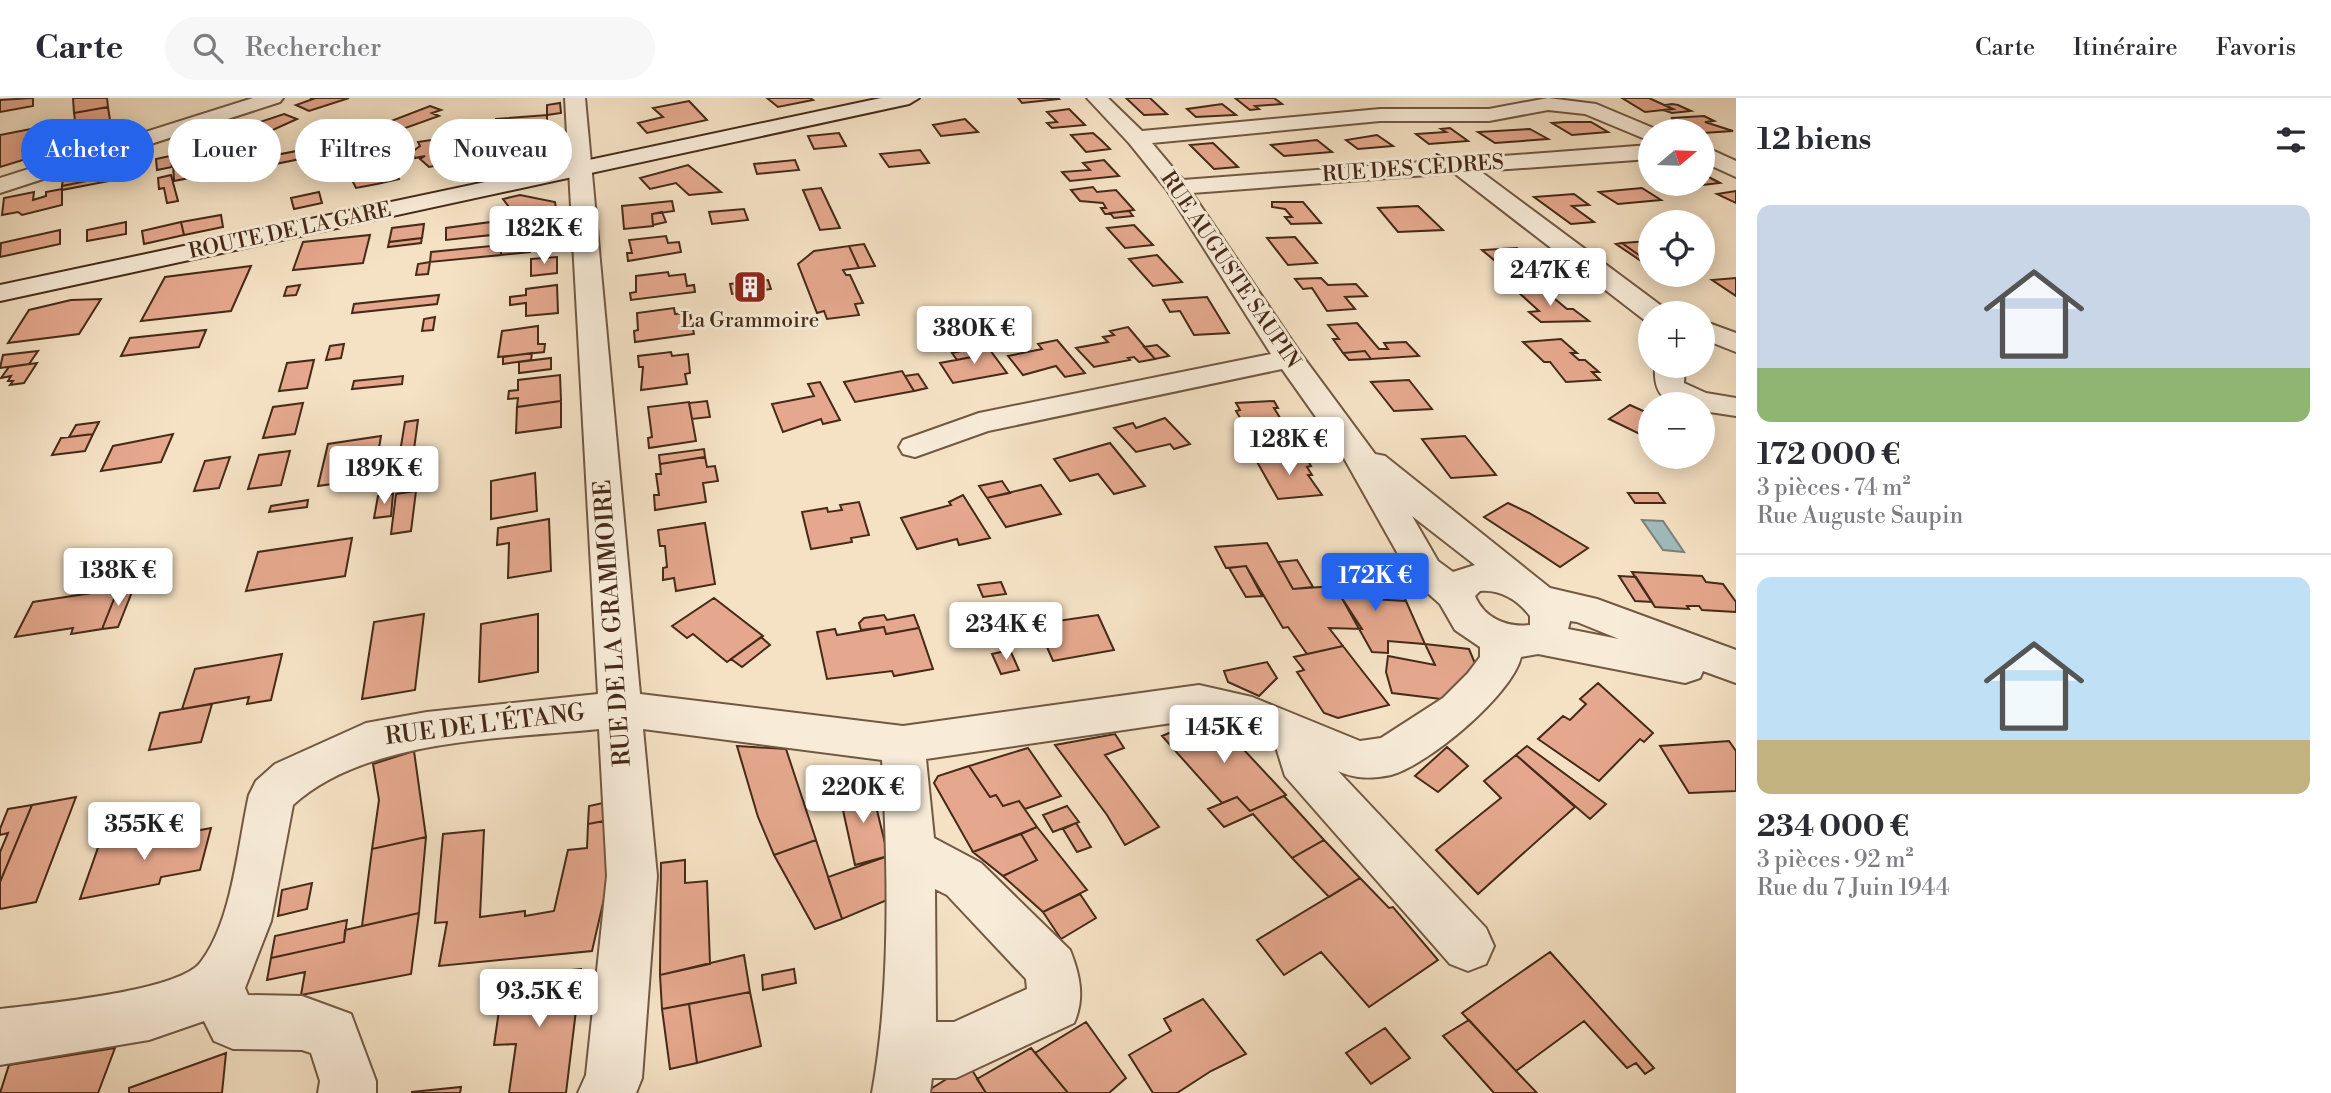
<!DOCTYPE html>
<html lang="fr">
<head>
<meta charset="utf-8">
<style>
  body { margin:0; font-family:"Libre Bodoni",serif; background:#f7f7f7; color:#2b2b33; height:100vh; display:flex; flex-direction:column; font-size:26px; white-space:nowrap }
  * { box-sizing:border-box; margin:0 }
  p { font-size:23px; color:#7c7c81 }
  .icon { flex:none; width:38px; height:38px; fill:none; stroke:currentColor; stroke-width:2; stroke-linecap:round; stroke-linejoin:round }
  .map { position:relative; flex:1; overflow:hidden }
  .panel { display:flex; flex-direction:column; background:#fff; width:595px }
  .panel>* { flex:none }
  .hud { position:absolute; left:21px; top:21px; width:665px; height:63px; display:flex; gap:14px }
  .needle { width:46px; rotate:71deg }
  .fabs { position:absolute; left:1638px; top:21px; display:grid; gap:14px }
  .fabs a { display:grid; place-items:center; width:77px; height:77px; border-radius:50%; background:#fff; box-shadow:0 4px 18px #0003; font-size:35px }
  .price { position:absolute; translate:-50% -60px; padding:0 16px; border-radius:7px; background:#fff; color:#222; font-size:23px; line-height:46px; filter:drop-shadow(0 2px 4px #0008) }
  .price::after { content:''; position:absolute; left:50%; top:42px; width:21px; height:16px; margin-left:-10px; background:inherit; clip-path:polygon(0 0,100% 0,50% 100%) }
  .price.active { background:#2563eb; color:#fff }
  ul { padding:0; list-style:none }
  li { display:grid; align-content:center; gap:14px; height:371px; padding:0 21px }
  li+li { border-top:2px solid #e1e1e2 }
  li span { display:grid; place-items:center; height:217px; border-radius:14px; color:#555 }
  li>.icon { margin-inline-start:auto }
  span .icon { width:126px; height:126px; fill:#fffc; stroke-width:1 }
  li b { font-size:30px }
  h2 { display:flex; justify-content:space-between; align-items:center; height:84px; padding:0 21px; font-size:30px }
  .pill { padding:0 24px; border-radius:32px; background:#fff; box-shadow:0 4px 18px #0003; font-size:24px; line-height:63px }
  .pill.active { background:#2563eb; color:#fff }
  header { display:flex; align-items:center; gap:42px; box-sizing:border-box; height:98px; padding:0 35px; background:#fff; border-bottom:2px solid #e1e1e2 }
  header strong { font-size:33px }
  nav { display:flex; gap:38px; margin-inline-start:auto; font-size:24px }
  .search { width:490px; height:63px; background:#f7f7f7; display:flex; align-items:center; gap:18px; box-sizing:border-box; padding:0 24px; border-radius:38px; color:#7c7c81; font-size:26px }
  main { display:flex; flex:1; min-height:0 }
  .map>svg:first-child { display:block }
  .water { fill:#a0bcbe; stroke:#7c827b; stroke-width:2 }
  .building { fill:#e5a88e; stroke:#462a17; stroke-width:2 }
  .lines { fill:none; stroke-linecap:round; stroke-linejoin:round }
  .street-casing { stroke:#725842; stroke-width:4 }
  .secondary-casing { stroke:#462a17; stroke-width:4 }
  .street { fill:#f8ecd9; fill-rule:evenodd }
  .secondary { fill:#f8ecd9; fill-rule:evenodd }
  .labels { text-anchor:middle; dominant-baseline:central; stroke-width:6; stroke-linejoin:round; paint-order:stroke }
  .far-street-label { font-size:21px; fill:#462a17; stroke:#f8ecd9 }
  .far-poi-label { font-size:21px; fill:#462a17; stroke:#f8ecd9 }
  .street-label { font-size:24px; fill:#462a17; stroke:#f8ecd9 }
</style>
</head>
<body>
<header>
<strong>Carte</strong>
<div class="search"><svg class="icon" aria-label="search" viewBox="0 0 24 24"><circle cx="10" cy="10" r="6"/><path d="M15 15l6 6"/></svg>Rechercher</div>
<nav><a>Carte</a><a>Itinéraire</a><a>Favoris</a></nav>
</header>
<main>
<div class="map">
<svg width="1736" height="995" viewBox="0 0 1736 995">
  <rect width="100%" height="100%" fill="#f5e2c5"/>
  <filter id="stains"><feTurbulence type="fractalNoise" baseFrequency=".00286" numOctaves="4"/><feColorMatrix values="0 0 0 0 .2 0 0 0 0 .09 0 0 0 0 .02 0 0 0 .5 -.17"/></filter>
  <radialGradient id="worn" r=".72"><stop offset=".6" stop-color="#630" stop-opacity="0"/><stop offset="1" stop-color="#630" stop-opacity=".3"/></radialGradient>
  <path class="water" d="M1642 422 1663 423 1684 454 1663 452Z"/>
  <path class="building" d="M33 0V8L0 14V2Z
    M73 0H107L108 9 74 15Z
    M310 0H349L309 13 296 7 313 1Z
    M767 0H810L813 2 778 9Z
    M1018 0H1058L1059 1 1022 5Z
    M1126 0H1150L1167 16 1144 17Z
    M1235 0H1274L1282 6 1255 8 1259 11 1250 12Z
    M1622 0H1649L1673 11 1645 14Z
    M689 3 707 22 647 35 638 25 663 19 653 10Z
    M560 5 561 15 547 17V7Z
    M1222 6 1236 17 1196 19 1187 11Z
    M1672 6 1678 7 1691 13 1672 15 1663 12 1673 11 1665 7Z
    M430 8 441 12 432 15 439 18 394 34 401 37 361 46 347 40Z
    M108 9 110 22 76 28 74 15Z
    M1069 11 1085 27 1052 30 1047 25 1057 24 1047 14Z
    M284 16 297 21 264 36 252 31 245 33 239 31Z
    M547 17V26L496 31V21Z
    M1704 18 1714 23 1705 24 1733 33 1703 35 1671 20Z
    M965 21 978 34 941 38 933 27Z
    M1565 24H1591L1608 34 1572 37 1552 25Z
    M323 25 337 30 326 35 312 29Z
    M206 27 209 39 198 41 196 30Z
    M36 30V39L25 41 26 61 0 69V37Z
    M1450 30 1468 43 1429 46 1416 36 1446 34 1441 31Z
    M1530 31 1548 41 1495 45 1478 34Z
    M839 35 846 48 814 51 808 38Z
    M1093 35 1102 43 1110 51 1086 54 1071 37Z
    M535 36 541 45 494 52 488 43Z
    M1377 37 1393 48 1358 51 1346 42Z
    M444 40 448 47 454 46 459 54 452 56 456 64 429 69 420 61 425 58 415 60 412 54 420 48 418 44Z
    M1317 42 1332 54 1284 58 1271 47Z
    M1213 45 1238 69 1214 71 1190 47Z
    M302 52 305 60 241 73 239 64Z
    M920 52 929 65 889 69 880 56Z
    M170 58 172 69 157 72 156 61Z
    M196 60 200 78 174 83 173 65Z
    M795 62 799 72 757 76 754 66Z
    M1104 62 1119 78 1070 83 1062 74 1090 72 1083 65Z
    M688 67 721 94 689 97 676 85 650 91 640 80Z
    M129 70 130 79 62 92V88L87 83V77Z
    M395 73 399 81 377 86 356 90 352 82Z
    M1703 76 1720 85 1694 88 1690 86H1703Z
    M87 77V83L62 88 63 81Z
    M171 77 178 103 167 105 164 90 159 91 158 80Z
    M1093 89 1097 94 1116 92 1134 112 1105 116 1101 110H1106L1103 105 1080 103 1071 92Z
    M821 90 840 130 820 132 803 92Z
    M1642 90 1661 102 1618 106 1599 94Z
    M62 91V107L22 117 18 114 2 117 4 100 34 94 33 102 46 98V94Z
    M1736 93V105L1717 96Z
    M319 94 322 105 294 111 291 100Z
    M1574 96 1589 107 1572 108 1594 124 1571 126 1534 99Z
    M520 97 555 104 556 111 548 112V121L525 124 526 114 534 113 528 110 503 117 498 111 509 109 503 101Z
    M672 103 674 113 652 116 653 128 624 131 622 108Z
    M1272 104H1303L1321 125 1291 126 1285 119H1292L1285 111 1272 109Z
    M1418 108 1443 132 1398 134 1378 110Z
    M744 111 748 122 712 126 709 114Z
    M1129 113 1133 118 1114 120 1110 115Z
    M662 114 666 124 653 127 652 116Z
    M221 117 223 129 184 137 181 124Z
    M126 124V136L87 143V132Z
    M181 124 184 137 144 146 142 133Z
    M491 124V137L446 142V130Z
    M424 126 422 140 389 144 392 130Z
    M556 127V142L534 145 530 154 501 157V151L512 150 511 145 520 143 519 131Z
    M1134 127 1153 147 1125 150 1107 130Z
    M60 132V146L0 159 1 145Z
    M370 137 363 165 293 172 303 144Z
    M666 138 668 145 679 144 681 154 628 163 627 155H632L629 142Z
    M1295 139 1317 165 1288 167 1267 140Z
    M422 140 421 145 388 149 389 144Z
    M1649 143 1650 165 1622 145Z
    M1622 145 1650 165V169L1616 146Z
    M864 146 875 168 859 170 849 148Z
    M501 147V157L430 164 431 154Z
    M849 148 859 170 843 172 846 177H850L863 205 855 206 859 217 827 221 824 213 817 215 798 166 814 153Z
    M1517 150 1529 159 1522 160 1542 176 1513 178 1482 152Z
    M1157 157 1182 184 1153 188 1129 161Z
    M557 159V175L531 178V161Z
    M430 164 428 176 416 177 418 166Z
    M251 168 231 213 141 223 165 179Z
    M668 174 669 178 685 176 687 188 694 187 695 194 631 202 630 195 636 194V178Z
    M1321 180 1328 187 1356 186 1367 198 1345 199 1355 211 1327 213 1312 190 1303 191 1295 181Z
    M1736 180V198L1712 182Z
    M768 182 771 191 732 196 730 186Z
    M300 187 296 197 284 198 287 189Z
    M557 187 558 215 526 218V205L510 207V199L526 197V191Z
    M1543 191 1567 211H1573L1589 223 1541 224 1529 214 1539 213 1517 193Z
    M439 197 437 206 352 215 354 206Z
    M1207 199 1229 235 1194 237 1180 213 1170 214 1163 202Z
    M101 201 79 236 8 245 29 212 71 202Z
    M674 210 675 216 690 215 694 236 635 244 634 233 638 232 637 215Z
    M435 219 433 232 422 233 424 221Z
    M1357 225 1379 251H1388L1384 245 1406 244 1419 258 1371 261 1365 253 1343 255 1333 241H1339L1328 227Z
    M538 228V246H545L544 254 498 259 502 233Z
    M1128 229 1155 261 1139 264 1134 259 1128 260 1130 262 1094 269 1076 250 1108 244 1103 239 1114 237 1110 233Z
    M206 232 199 249 121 258 130 240Z
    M1561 241 1577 255H1571L1579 262H1585L1599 274H1592L1600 282 1566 284 1550 264H1544L1523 244Z
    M1057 242 1085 275 1065 279 1056 268 1023 277 1008 258 1042 251 1038 246Z
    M344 246 341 260 326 262 330 248Z
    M1157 247 1169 258 1155 261 1144 249Z
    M987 248 1007 275 953 285 940 265 977 258 971 251Z
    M971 251 977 258 957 262 952 255Z
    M38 253 29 266 0 270 3 257Z
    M1365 253 1371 261 1349 262 1343 255Z
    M671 254 672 258 688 256 690 275 685 276 687 286 641 292 643 269H639L638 258Z
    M532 255 531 262 503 266V259Z
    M551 260V271L519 275V264Z
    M314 262 307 290 279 293 287 265Z
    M37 265 24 285 10 287 13 283H8L11 278 1 280 9 269Z
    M902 273 914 293 855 304 844 284Z
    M918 276 927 290 914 293 905 278Z
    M560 277 561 303 517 309 518 300 508 301 509 293 518 292V282Z
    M403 278 402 286 352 291 354 283Z
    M1409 282 1432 311 1394 313 1371 284Z
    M820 284 840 322 823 326 821 321 783 334 772 306 814 298 808 286Z
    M561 303V329L516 335 517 309Z
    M707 303 710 319 692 321 689 305Z
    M1274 303 1278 310H1274L1293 341 1254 344 1236 313 1240 312 1236 305Z
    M689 304 696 343 649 350 648 340 652 339 648 309Z
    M303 305 295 336 263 340 273 309Z
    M1630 307 1650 316 1646 318 1650 320V341L1609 321Z
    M1165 320 1190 346 1174 351 1170 346 1136 354 1114 330 1133 325 1136 330Z
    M418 322 413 358 399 360 405 324Z
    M99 324 93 336 69 339 76 327Z
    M93 336 85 353 52 357 61 340Z
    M173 336 161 364 101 373 113 348Z
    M381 338 374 380 318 388 328 346Z
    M1465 338 1496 377 1451 380 1422 341Z
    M1110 345 1145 388 1114 396 1098 376 1070 383 1054 361Z
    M704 351 705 359 660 366 659 357Z
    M290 353 281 387 248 391 259 357Z
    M230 359 219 390 194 393 205 363Z
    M705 359 707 369 715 368 718 383 703 385 706 404 655 412 654 397H659L656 376H661L660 366Z
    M1306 359 1311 368 1307 369 1312 377H1308L1322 397 1278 401 1256 362Z
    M535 375 537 413 491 421V383Z
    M1002 383 1010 395 987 400 979 388Z
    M1041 387 1061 416 1006 429 987 400Z
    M416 393 411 433 391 436 396 396Z
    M1628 395H1658L1665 405H1635Z
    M393 396 391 418 374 420 378 398Z
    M963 397 990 440 959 447 957 441 917 451 901 420 951 407 949 404Z
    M308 402 307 409 269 414 271 408Z
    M859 404 869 437 851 440 852 444 811 451 802 414 827 410 828 414 842 412 840 407Z
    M1508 405 1529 415 1588 450 1560 469 1484 419Z
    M549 421 551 473 508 480 509 445 497 447 498 430Z
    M705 425 715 486 676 493 674 480 663 482V470L667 469 665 448H660L658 432Z
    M352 440 345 478 246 493 258 454Z
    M1267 445 1293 491 1334 488 1362 531 1329 530 1343 548 1307 556 1288 529 1283 530 1246 468 1226 470 1215 449Z
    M1297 462 1313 489 1293 491 1278 464Z
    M1246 468 1262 498 1246 499 1229 470Z
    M1325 470H1357L1371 501 1406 503 1425 546 1388 543V555L1372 554Z
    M1632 474 1702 478 1706 484 1723 486 1736 504V514L1702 512 1699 508H1687L1689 511 1655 509Z
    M1619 478 1636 479 1652 504 1635 503Z
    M1001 484 1006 496 983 499 978 487Z
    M134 489 118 529 102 531 118 491Z
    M118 491 102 531 71 536 73 530 15 539 33 504Z
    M1367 491 1402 493 1406 503 1371 501Z
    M714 500 763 538 727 564 693 536 687 540 672 528Z
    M424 516 415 592 362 601 374 524Z
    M538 516V574L479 584 481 526Z
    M884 517 887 522 914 517 919 530 886 536 884 529 861 532 859 525 864 520Z
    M1098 517 1114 552 1053 563 1037 526Z
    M884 529 886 536 919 530 933 571 894 578 892 573 827 581 817 534 835 531 837 537Z
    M761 539 770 547 742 569 731 561Z
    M1425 546 1469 551 1479 575 1449 602 1392 595 1386 574 1388 558 1435 567Z
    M1343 548 1360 570 1389 607 1338 620 1324 615 1297 574 1304 572 1294 559Z
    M1010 552 1019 572 1001 576 992 556Z
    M282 556 271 602 247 606 249 599 182 611 195 571Z
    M1267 564 1277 580 1259 598 1228 584 1224 573Z
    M1598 585 1653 635 1644 644 1640 641 1599 683 1538 641 1563 618 1570 622 1586 606 1580 601Z
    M212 606 201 644 149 652 160 615Z
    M1209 623 1218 624 1286 697 1250 713 1237 699 1222 705 1162 638 1191 626 1193 628Z
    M1115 636 1124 650 1105 657 1159 729 1125 747 1107 717 1055 647Z
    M1729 643 1736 653V693L1689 695 1660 648Z
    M737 648 786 651 816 742 774 757 758 719Z
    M1527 648 1606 706 1590 721 1516 657Z
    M1447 649 1468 668 1438 694 1415 678Z
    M1028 650 1061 698 1025 711 1019 703 1003 708 996 697 990 699 969 668Z
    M414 653 426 739 372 751 379 702 373 666Z
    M1516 657 1575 709 1478 796 1436 752 1501 700 1484 683Z
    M969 668 990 699 996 697 1003 708 1019 703 1037 729 973 754 934 685 938 678Z
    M871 687 888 758 855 767 839 694Z
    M1284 698 1324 742 1292 760 1253 716 1224 729 1208 711 1237 699 1250 713Z
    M76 699 36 804 0 811V784L32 707Z
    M603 705 604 723 588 726 589 708Z
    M32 707 0 784V754L8 735 0 737V731L8 711Z
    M1067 708 1079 724 1053 734 1043 717Z
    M604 723V731L614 728 609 779 592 853 439 868 447 824 435 825 443 736 484 732 480 819 525 813V818L554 813 568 752 587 750 588 726Z
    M1076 725 1091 749 1077 754 1063 731Z
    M1037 729 1087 792 1043 814 1003 778 1037 762 1021 736Z
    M211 730 200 772 161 779 159 786 80 801 100 744 127 739 125 746Z
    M1021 736 1037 762 1003 778 973 754Z
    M426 739 419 815 362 828 372 751Z
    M816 742 842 821 815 831 774 757Z
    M1324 742 1360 780 1329 799 1292 760Z
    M888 758 899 797 842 821 828 779Z
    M685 762V785L707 783 710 866 660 877 661 765Z
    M1360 780 1389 810 1393 809 1438 862 1369 909 1321 854 1284 877 1257 842Z
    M312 785 307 811 278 818 282 792Z
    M1080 796 1096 820 1061 841 1043 814Z
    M419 815 411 876 301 897 305 874 267 882 271 860 344 844 345 832Z
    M347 822 344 844 271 860 275 838Z
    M1550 854 1654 970 1645 976 1636 965 1627 970 1584 923 1516 973 1462 915Z
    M744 857 750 894 662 911 660 877Z
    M581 871 566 995H509L516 946 494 947 504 878Z
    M794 871 796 885 763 892 762 877Z
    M750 894 761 948 697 965 689 906Z
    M1203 901 1246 956 1211 973 1177 995H1153L1129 957 1171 933 1164 921Z
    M689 906 697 965 670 971 662 911Z
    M1469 922 1516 973 1537 995H1494L1443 938Z
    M1086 924 1126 980 1109 995H1068L1035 955Z
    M1385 930 1410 960 1371 986 1346 955Z
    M115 950 98 995H0L9 967Z
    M1031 950 1068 995H986L977 981Z
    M226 955 222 995H129V990Z
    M969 967 986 995H931L929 992Z
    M461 989 460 995H412V994Z"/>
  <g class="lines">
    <defs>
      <path id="street" d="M253 0H283L280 4 0 95V80Z
        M565 0H585L640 596 903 628 1199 587 1252 599 1360 643 1381 640 1443 600 1468 575 1480 559V549L1455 532 1440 506 1412 481 1340 353 1282 271 988 333 915 359 903 356 899 349 903 342 979 315 1271 256 1167 92 1129 45 1087 0H1108L1142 33 1380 11H1489L1548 0 1596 6 1658 32 1650 33V43L1585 16 1548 12 1489 23H1380L1152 45 1183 82 1650 47V61L1480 73 1663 209 1667 215H1650V223L1643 221 1454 75 1192 95 1301 256 1375 356 1385 358 1550 490 1597 501 1736 552V585L1703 573 1700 580 1685 585 1538 556 1521 559C1512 597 1428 667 1391 677 1371 681 1355 681 1338 673L1486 830 1494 848 1486 866 1468 873 1450 866 1285 678 1275 646 1231 627 1199 621 926 661 934 740 981 765 1070 852C1080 877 1085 900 1074 925L956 980H932L930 995H872C891 891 888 767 882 662L643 631 657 778 642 980 636 995H578L586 977 607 778 599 631C505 641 366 640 293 707L271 823 245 890 248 897 302 898 351 916 376 983V995H318L320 983 311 955 302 952 233 951 214 943 204 923 149 942 0 967V911C41 906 176 894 200 865 232 825 238 746 249 697L256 683 275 666 366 625 427 614 598 596ZM1412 418 1475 467 1453 474 1438 463ZM1480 493C1500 491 1518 502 1530 518V527C1507 530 1484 520 1475 498ZM1570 523 1577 524 1619 541 1568 531ZM935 791 947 797 1026 881 1027 891 954 924H936Z
        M1703 48 1736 63V79L1703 64Z
        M1703 223 1736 235V254L1703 241Z
        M1655 268H1685L1684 285 1706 295 1736 300V318L1703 313V306C1670 306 1653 304 1655 268Z"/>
      <path id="secondary" d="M881 0H919L909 6 0 203V187Z"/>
    </defs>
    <use href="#street" class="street-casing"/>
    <use href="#secondary" class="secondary-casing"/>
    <use href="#street" class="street"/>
    <use href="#secondary" class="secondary"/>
  </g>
  <defs>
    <symbol id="building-square" viewBox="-11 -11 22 22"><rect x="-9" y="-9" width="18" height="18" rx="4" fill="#8f2418" stroke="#f8ecd9"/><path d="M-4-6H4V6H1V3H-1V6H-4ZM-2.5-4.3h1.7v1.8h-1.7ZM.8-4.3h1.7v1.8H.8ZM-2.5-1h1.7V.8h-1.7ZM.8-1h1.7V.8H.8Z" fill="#fff"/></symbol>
  </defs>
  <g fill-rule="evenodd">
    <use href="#building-square" x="731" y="170" width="38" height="38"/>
  </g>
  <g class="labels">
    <g class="far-street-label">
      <text transform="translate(1413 71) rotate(-4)">RUE DES CÈDRES</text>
      <text transform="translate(290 133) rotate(-12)">ROUTE DE LA GARE</text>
      <text transform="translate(1230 172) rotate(56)">RUE AUGUSTE SAUPIN</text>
    </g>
    <g class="far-poi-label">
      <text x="750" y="223">La Grammoire</text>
    </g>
    <g class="street-label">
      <text transform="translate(613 525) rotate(-94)">RUE DE LA GRAMMOIRE</text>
      <text transform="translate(485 627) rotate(-7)">RUE DE L'ÉTANG</text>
    </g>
  </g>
  <rect width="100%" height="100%" filter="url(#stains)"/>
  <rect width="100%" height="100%" fill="url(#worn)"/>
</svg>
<div class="fabs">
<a><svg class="needle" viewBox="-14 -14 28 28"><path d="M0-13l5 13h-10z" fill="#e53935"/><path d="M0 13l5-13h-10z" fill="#7c7c81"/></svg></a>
<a><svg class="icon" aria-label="locate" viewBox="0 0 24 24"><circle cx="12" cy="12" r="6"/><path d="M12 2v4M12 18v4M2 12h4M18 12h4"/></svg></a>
<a>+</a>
<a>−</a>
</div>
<b class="price" style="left:544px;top:168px">182K €</b>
<b class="price" style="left:1550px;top:210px">247K €</b>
<b class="price" style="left:974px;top:268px">380K €</b>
<b class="price" style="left:1289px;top:379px">128K €</b>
<b class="price" style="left:384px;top:408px">189K €</b>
<b class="price" style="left:118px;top:510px">138K €</b>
<b class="price active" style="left:1375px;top:515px">172K €</b>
<b class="price" style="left:1006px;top:564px">234K €</b>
<b class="price" style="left:1224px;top:667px">145K €</b>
<b class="price" style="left:863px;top:727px">220K €</b>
<b class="price" style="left:144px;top:764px">355K €</b>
<b class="price" style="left:539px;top:931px">93.5K €</b>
<div class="hud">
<a class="pill active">Acheter</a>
<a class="pill">Louer</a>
<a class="pill">Filtres</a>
<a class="pill">Nouveau</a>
</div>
</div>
<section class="panel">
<h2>12 biens<svg class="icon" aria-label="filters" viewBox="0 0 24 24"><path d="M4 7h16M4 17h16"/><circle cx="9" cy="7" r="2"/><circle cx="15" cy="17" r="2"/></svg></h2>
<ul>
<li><span style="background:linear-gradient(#c9d6e8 75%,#8fb573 0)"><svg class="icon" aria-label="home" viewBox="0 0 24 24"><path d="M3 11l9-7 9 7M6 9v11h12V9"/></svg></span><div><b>172 000 €</b><p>3 pièces · 74 m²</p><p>Rue Auguste Saupin</p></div></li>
<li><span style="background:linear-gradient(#bfe0f5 75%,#c2b280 0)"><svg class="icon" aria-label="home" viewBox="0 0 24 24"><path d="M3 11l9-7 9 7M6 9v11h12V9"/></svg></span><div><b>234 000 €</b><p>3 pièces · 92 m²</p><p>Rue du 7 Juin 1944</p></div></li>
</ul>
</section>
</main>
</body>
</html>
